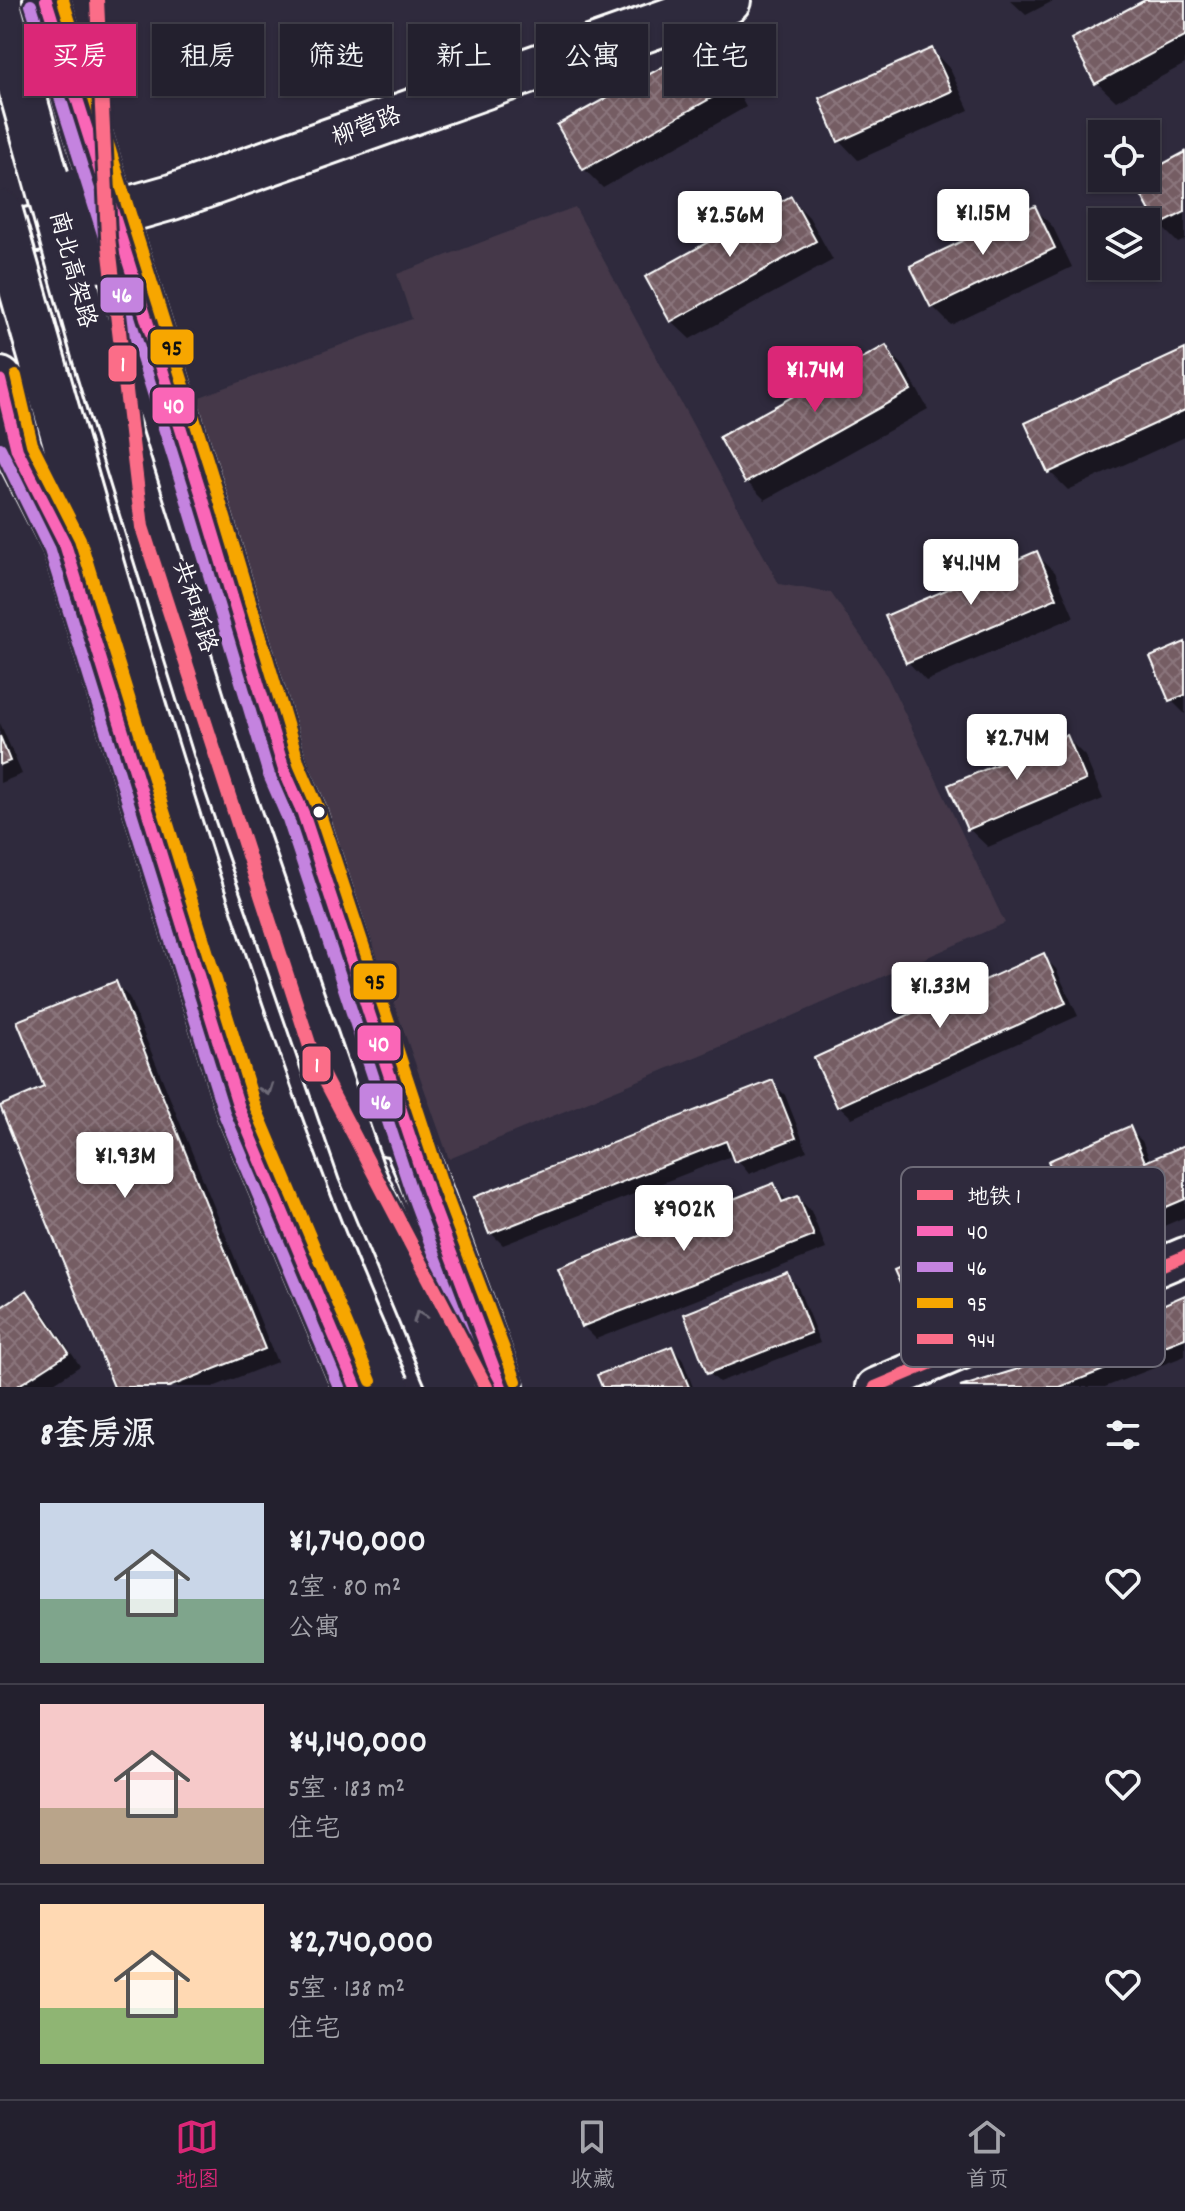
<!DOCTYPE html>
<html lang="zh">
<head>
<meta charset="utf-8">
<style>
  body { margin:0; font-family:Dekko,"LXGW WenKai TC",sans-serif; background:#2b2836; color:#f1f3f6; height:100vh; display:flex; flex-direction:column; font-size:30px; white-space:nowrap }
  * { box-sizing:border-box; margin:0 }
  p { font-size:26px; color:#a3a3aa }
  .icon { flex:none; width:44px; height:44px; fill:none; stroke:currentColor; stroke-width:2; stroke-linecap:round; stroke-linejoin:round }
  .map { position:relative; height:1387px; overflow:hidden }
  .details { display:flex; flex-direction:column; background:#23202e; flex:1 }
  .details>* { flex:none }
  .hud { position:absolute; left:24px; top:24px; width:1138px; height:72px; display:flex; gap:16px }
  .buttons { position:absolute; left:1088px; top:120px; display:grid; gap:16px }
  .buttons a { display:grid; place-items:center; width:72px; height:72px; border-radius:0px; background:#23202e; box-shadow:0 2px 6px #0004,0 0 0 2px #403e4a; font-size:40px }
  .price { position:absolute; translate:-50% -68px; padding:0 18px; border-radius:8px; background:#fff; color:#222; font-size:26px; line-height:52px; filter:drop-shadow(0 2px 4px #0008) }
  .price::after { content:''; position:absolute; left:50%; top:48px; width:24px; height:18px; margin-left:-12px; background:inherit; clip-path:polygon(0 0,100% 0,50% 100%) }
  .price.on { background:#db2777; color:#fff }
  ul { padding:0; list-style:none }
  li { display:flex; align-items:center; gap:24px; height:200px; padding:0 40px }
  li+li { border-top:2px solid #403e4a }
  li span { display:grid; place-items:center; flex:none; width:224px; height:160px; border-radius:0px; color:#555 }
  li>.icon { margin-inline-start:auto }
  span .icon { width:96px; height:96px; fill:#fffc; stroke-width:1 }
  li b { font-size:34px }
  h2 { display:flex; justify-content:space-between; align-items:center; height:96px; padding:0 40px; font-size:34px }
  .tag { padding:0 28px; border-radius:0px; background:#23202e; box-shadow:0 2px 6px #0004,0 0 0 2px #403e4a; font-size:28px; line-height:72px }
  .tag.on { background:#db2777; color:#fff }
  .tabs { display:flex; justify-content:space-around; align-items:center; height:112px; border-top:2px solid #403e4a; background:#23202e; font-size:22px; color:#a3a3aa }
  .tabs a { display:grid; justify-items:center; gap:4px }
  .tabs .on { color:#db2777 }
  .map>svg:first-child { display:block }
  .built { fill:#443949 }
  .shadow { fill:#0007 }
  .building { fill:url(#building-cross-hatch); stroke:#fff; stroke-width:2 }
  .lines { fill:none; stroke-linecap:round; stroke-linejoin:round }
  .minor-casing { stroke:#fff; stroke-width:42 }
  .major-casing { stroke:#fff; stroke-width:50 }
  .highway-casing { stroke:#fff; stroke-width:50 }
  .minor { stroke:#2f2a3d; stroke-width:36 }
  .major { stroke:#2f2a3d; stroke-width:44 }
  .highway { stroke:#2f2a3d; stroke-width:44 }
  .highway-bridge-casing { stroke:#fff; stroke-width:50; stroke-linecap:butt }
  .highway-bridge { stroke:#2f2a3d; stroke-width:44 }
  .bus-1-casing { stroke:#2f2a3d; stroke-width:18 }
  .bus-2-casing { stroke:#2f2a3d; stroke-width:18 }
  .bus-3-casing { stroke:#2f2a3d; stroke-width:18 }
  .bus-4-casing { stroke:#2f2a3d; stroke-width:18 }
  .bus-1 { stroke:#fa66b7; stroke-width:12 }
  .bus-2 { stroke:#c483df; stroke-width:12 }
  .bus-3 { stroke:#f7a600; stroke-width:12 }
  .bus-4 { stroke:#fb6d88; stroke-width:12 }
  .metro-1-casing { stroke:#2f2a3d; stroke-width:20 }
  .metro-1 { stroke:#fb6d88; stroke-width:14 }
  .oneway { stroke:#6d6a77 }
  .bus-dot { fill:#fff; stroke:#2f2a3d; stroke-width:3 }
  .labels { text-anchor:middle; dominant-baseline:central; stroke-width:6; stroke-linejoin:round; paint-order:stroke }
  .street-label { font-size:24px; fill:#fff; stroke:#2f2a3d }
  .key { fill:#2f2a3d; stroke:#6d6a77; stroke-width:2 }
  .key-label { font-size:22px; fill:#fff }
  .line-badge { stroke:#2f2a3d; stroke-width:3 }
  .badge-label { font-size:22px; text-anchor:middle; font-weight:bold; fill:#fff }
  .pale-badge-label { font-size:22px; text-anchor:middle; font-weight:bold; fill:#111 }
</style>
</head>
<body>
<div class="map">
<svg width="1185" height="1387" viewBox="0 0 1185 1387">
  <defs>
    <pattern id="building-cross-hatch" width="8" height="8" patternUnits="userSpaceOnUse" patternTransform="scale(2)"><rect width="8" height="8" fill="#755d64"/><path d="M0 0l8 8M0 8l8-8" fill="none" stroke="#8a757b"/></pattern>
  </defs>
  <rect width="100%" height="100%" fill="#2f2a3d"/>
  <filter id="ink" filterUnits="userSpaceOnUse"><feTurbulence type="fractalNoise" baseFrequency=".0125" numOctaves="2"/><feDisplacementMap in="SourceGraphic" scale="16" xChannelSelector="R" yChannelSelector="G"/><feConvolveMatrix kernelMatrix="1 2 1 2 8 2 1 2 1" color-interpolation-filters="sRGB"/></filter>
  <g filter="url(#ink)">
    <path class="built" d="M575 207 779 584 831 593 884 670 1005 923 768 1027 449 1159 270 652 197 398 412 319 397 274Z"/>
    <path class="shadow" d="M1010 0H1055L1026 15Z
      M1149 0H1185V64L1116 101 1097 83Z
      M703 46 722 65 746 107 603 188 584 169Z
      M932 50 950 69 969 110 858 160 840 141 821 99Z
      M1185 154V240L1178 243 1160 225 1136 180 1146 178V175Z
      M791 199 809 217 833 260 690 339 671 321Z
      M1035 208 1053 227 1072 267 951 325 933 307Z
      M885 348 904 366 928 409 765 500 746 481Z
      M1185 351V437L1068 490 1050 472Z
      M1036 554 1055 572 1074 617 926 681 908 662Z
      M1185 644V714L1171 700 1152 658Z
      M0 723 22 774 0 783Z
      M1067 738 1085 756 1103 799 988 847 969 829Z
      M1043 956 1056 969 1078 1016 852 1118 839 1106Z
      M116 984 129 997 277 1362 213 1387H116L47 1088Z
      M772 1082 785 1095 807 1151 749 1174 734 1155 503 1245 490 1232Z
      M1129 1129 1142 1141 1151 1162 1185 1147V1217L928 1327 915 1314 925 1258 987 1193 1000 1206 1007 1224 1066 1198Z
      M773 1185 788 1202 798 1198 811 1211 826 1249 596 1339 583 1326Z
      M787 1276 797 1285 820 1343 719 1382 709 1373Z
      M27 1293 40 1306 80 1366 48 1387H0V1311Z
      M1185 1297V1356L1105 1387H967L1016 1372Z
      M672 1348 682 1358 693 1387H604Z"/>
    <path class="building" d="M1145 0H1185V36L1095 84 1071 39Z
      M704 44 729 88 583 170 557 125Z
      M932 48 952 91 838 142 819 98Z
      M1185 152V212L1158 226 1133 180 1146 178V173Z
      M791 196 816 241 670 322 645 277Z
      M1035 206 1055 248 931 308 910 266Z
      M886 345 911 390 745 483 719 437Z
      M1185 349V410L1048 473 1025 423Z
      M1037 551 1057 598 906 663 885 616Z
      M1185 642V695L1169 701 1150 657Z
      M1067 735 1086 780 967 830 948 785Z
      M0 736 10 761 0 765Z
      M1044 953 1066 1003 837 1107 814 1058Z
      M116 981 265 1349 169 1387H114L0 1106 44 1087 17 1021Z
      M773 1080 796 1138 734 1162 726 1141 489 1234 474 1197Z
      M1130 1126 1145 1162 1185 1145V1199L914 1315 894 1270 923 1257 909 1224 987 1191 1002 1224 1063 1197 1048 1161Z
      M774 1183 782 1202 798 1196 814 1236 581 1327 558 1268Z
      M788 1273 811 1333 707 1374 684 1314Z
      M27 1290 69 1353 16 1387H0V1308Z
      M1185 1295V1338L1060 1387H960L1015 1370Z
      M672 1346 689 1387H602L597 1375Z"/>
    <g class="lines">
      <defs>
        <path id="minor" d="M875 1387 1185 1256"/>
        <path id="major" d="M46 0 202 496 284 770 303 813 358 981
          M0 236 112 214 172 197 728 0
          M0 380 17 450 65 544 240 1111 356 1387
          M325 1002 353 1078 389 1133
          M416 1156 501 1387"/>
        <path id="highway" d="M102 260 259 770 341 992 428 1192"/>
      </defs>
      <use href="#minor" class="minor-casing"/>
      <use href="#major" class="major-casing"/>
      <use href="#highway" class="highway-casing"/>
      <use href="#minor" class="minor"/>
      <use href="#major" class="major"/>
      <use href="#highway" class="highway"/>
      <defs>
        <path id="highway-bridge" d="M0 12 98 366 224 774 361 1171 451 1387
          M76 191 102 260
          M0 212C71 461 140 711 222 957 271 1103 321 1248 387 1387"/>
      </defs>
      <use href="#highway-bridge" class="highway-bridge-casing"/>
      <use href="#highway-bridge" class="highway-bridge"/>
      <defs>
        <path id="bus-1" d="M46 0 202 496 284 770 303 813 428 1192 501 1387
          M0 380 17 450 65 544 240 1111 356 1387"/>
        <path id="bus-2" d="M31 5 187 501 269 775 288 819 413 1197 484 1387
          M0 448 50 550 225 1116 339 1387"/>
        <path id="bus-3" d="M63 0 217 491 299 764 318 808 443 1187 516 1381
          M16 376 32 444 80 539 255 1106 371 1381"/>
        <path id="bus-4" d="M875 1387 1185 1256"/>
      </defs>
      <use href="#bus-1" class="bus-1-casing"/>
      <use href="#bus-2" class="bus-2-casing"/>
      <use href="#bus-3" class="bus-3-casing"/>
      <use href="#bus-4" class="bus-4-casing"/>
      <use href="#bus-1" class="bus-1"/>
      <use href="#bus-2" class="bus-2"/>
      <use href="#bus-3" class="bus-3"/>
      <use href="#bus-4" class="bus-4"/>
      <defs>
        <path id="metro-1" d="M97 0 108 237 142 527 314 1059 486 1387"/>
      </defs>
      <use href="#metro-1" class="metro-1-casing"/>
      <use href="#metro-1" class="metro-1"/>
    </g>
    <defs><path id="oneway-chevron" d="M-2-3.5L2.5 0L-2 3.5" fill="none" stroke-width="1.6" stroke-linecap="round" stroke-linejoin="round" transform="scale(2)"/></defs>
    <g class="oneway">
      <use href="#oneway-chevron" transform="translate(267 1090) rotate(70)"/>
      <use href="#oneway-chevron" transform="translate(419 1316) rotate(-112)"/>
    </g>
  </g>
  <circle class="bus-dot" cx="319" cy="812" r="7"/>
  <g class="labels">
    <g class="street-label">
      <text transform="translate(367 128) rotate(-20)">柳营路</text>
      <text transform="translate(71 270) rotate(75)">南北高架路</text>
      <text transform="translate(193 607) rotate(72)">共和新路</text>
    </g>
  </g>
  <rect x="901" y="1167" width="264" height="200" rx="12" class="key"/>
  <rect x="917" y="1190" width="36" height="10" fill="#fb6d88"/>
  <rect x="917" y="1226" width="36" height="10" fill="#fa66b7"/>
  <rect x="917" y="1262" width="36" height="10" fill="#c483df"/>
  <rect x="917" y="1298" width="36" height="10" fill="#f7a600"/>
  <rect x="917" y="1334" width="36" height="10" fill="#fb6d88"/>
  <g class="key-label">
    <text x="967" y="1203">地铁 1</text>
    <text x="967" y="1239">40</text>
    <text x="967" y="1275">46</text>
    <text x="967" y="1311">95</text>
    <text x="967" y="1347">944</text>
  </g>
  <g class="line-badge">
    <rect x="99" y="276" width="46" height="38" rx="8" fill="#c483df"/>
    <rect x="149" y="328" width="46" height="38" rx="8" fill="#f7a600"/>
    <rect x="107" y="344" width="31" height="39" rx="8" fill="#fb6d88"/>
    <rect x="151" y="386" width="45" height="39" rx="8" fill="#fa66b7"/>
    <rect x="352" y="962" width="46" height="39" rx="8" fill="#f7a600"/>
    <rect x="356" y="1024" width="46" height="38" rx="8" fill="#fa66b7"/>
    <rect x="301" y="1045" width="31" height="38" rx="8" fill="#fb6d88"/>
    <rect x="358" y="1082" width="46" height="38" rx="8" fill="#c483df"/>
  </g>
  <g class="badge-label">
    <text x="122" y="302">46</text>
    <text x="123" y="371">1</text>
    <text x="174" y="413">40</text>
    <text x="379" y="1051">40</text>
    <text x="317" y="1072">1</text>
    <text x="381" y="1109">46</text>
  </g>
  <g class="pale-badge-label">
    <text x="172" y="355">95</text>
    <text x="375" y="989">95</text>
  </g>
</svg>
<div class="buttons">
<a><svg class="icon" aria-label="locate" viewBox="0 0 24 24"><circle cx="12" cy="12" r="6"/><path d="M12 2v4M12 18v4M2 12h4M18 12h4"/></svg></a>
<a><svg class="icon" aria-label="layers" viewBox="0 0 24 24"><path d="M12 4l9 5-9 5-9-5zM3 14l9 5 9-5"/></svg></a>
</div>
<b class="price" style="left:983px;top:257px">¥1.15M</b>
<b class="price" style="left:730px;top:259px">¥2.56M</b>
<b class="price on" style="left:815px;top:414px">¥1.74M</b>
<b class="price" style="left:971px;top:607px">¥4.14M</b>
<b class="price" style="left:1017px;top:782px">¥2.74M</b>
<b class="price" style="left:940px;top:1030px">¥1.33M</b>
<b class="price" style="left:125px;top:1200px">¥1.93M</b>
<b class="price" style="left:684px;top:1253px">¥902K</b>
<div class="hud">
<a class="tag on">买房</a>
<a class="tag">租房</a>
<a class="tag">筛选</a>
<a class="tag">新上</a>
<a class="tag">公寓</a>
<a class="tag">住宅</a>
</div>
</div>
<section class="details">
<h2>8套房源<svg class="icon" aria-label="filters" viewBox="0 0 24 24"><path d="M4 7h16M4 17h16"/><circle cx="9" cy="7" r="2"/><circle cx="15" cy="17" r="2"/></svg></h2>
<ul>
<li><span style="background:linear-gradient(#c9d6e8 60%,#7fa58c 0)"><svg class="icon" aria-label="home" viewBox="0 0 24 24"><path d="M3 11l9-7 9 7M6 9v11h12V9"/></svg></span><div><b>¥1,740,000</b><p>2室 · 80 m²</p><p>公寓</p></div><svg class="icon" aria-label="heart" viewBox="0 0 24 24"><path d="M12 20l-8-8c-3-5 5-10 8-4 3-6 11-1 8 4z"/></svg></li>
<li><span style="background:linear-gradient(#f6c9c9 65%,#b9a48a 0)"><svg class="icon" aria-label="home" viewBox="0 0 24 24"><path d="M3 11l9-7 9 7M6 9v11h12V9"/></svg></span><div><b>¥4,140,000</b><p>5室 · 183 m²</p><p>住宅</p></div><svg class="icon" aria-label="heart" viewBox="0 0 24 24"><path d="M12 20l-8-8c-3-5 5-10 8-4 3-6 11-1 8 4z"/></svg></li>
<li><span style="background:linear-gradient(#ffd9b3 65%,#8fb573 0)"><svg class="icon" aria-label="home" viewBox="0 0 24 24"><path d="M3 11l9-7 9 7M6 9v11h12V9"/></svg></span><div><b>¥2,740,000</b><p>5室 · 138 m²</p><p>住宅</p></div><svg class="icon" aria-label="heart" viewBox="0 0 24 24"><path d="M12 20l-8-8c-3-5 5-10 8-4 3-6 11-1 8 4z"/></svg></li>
</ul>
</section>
<nav class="tabs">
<a class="on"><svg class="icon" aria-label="map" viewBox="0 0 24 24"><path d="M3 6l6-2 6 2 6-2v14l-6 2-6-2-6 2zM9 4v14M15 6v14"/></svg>地图</a>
<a><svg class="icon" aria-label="saved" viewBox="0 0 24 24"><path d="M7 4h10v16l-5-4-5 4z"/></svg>收藏</a>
<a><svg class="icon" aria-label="home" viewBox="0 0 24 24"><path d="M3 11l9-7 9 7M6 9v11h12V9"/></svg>首页</a>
</nav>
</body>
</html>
